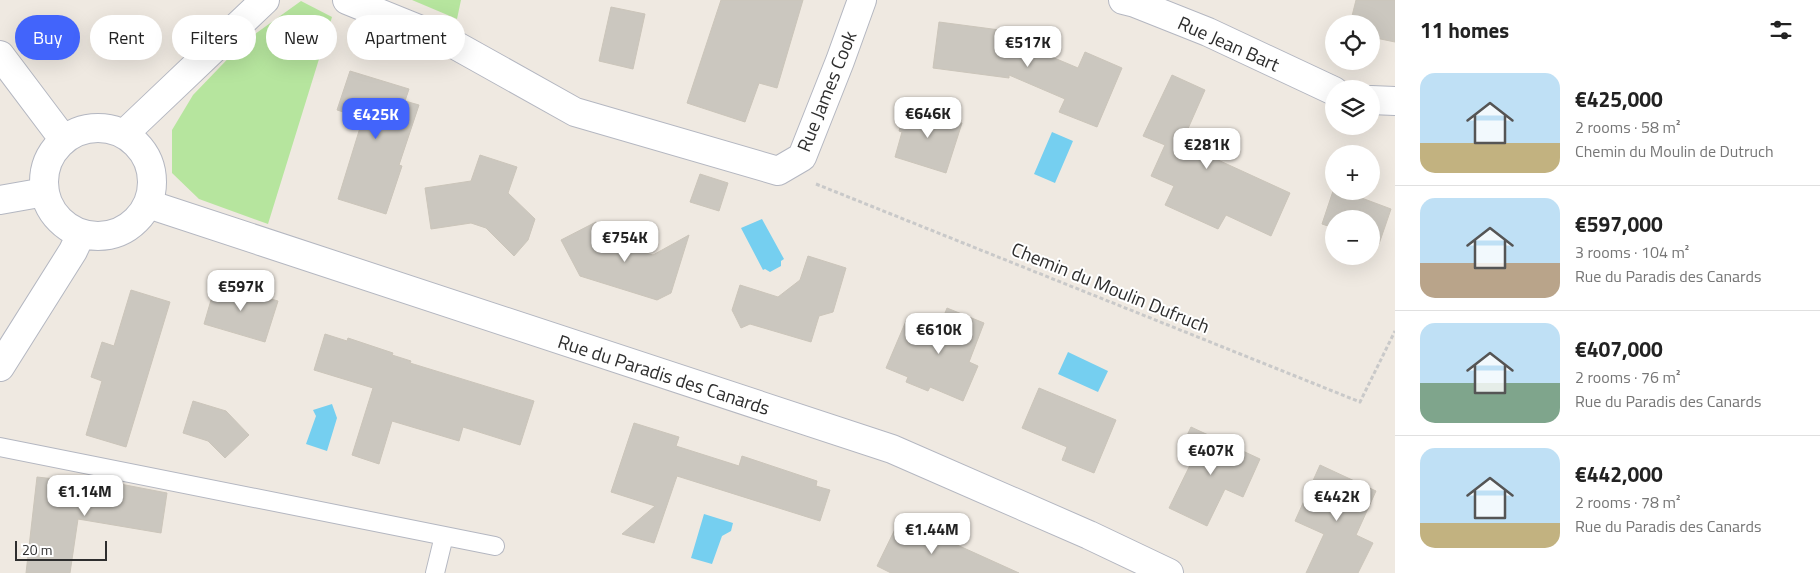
<!DOCTYPE html>
<html lang="en">
<head>
<meta charset="utf-8">
<style>
  body { margin:0; font-family:"Titillium Web",sans-serif; background:#f6f6f6; color:#222; height:100vh; display:flex; flex-direction:column; font-size:19px; white-space:nowrap }
  * { box-sizing:border-box; margin:0 }
  p { font-size:16px; color:#767676 }
  .icon { flex:none; width:28px; height:28px; fill:none; stroke:currentColor; stroke-width:2; stroke-linecap:round; stroke-linejoin:round }
  .map { position:relative; flex:1; overflow:hidden }
  .sheet { display:flex; flex-direction:column; background:#fff; width:425px }
  .sheet>* { flex:none }
  .guide { position:absolute; left:15px; top:15px; width:475px; height:45px; display:flex; gap:10px }
  .buttons { position:absolute; left:1325px; top:15px; display:grid; gap:10px }
  .buttons a { display:grid; place-items:center; width:55px; height:55px; border-radius:50%; background:#fff; box-shadow:0 5px 20px #0002; font-size:25px }
  .scale { position:absolute; left:15px; bottom:12px; width:92px; box-sizing:border-box; padding-left:5px; border:2px solid #2e2e2e; border-top:0; font-size:14px; line-height:18px; white-space:nowrap; color:#2e2e2e; -webkit-text-stroke:4px #fff; paint-order:stroke }
  .price { position:absolute; translate:-50% -42px; padding:0 11px; border-radius:10px; background:#fff; color:#222; font-size:16px; line-height:32px; filter:drop-shadow(0 1px 2px #0008) }
  .price::after { content:''; position:absolute; left:50%; top:30px; width:15px; height:11px; margin-left:-8px; background:inherit; clip-path:polygon(0 0,100% 0,50% 100%) }
  .price.current { background:#4264fb; color:#fff }
  ul { padding:0; list-style:none }
  li { display:flex; align-items:center; gap:15px; height:125px; padding:0 25px }
  li+li { border-top:1px solid #e0e0e0 }
  li span { display:grid; place-items:center; flex:none; width:140px; height:100px; border-radius:15px; color:#555 }
  li>.icon { margin-inline-start:auto }
  span .icon { width:60px; height:60px; fill:#fffc; stroke-width:1 }
  li b { font-size:21px }
  h2 { display:flex; justify-content:space-between; align-items:center; height:60px; padding:0 25px; font-size:21px }
  .pill { padding:0 18px; border-radius:22px; background:#fff; box-shadow:0 5px 20px #0002; font-size:18px; line-height:45px }
  .pill.current { background:#4264fb; color:#fff }
  main { display:flex; flex:1; min-height:0 }
  .map>svg:first-child { display:block }
  .green { fill:#b6e59e }
  .water { fill:#75cff0 }
  .building { fill:#cbc7bf; stroke:#cbc5ba }
  .lines { fill:none; stroke-linecap:round; stroke-linejoin:round }
  .service-casing { stroke:#b4b7c1; stroke-width:20 }
  .minor-casing { stroke:#b4b7c1; stroke-width:30 }
  .path { stroke:#c9c9c9; stroke-width:3; stroke-dasharray:4 2.5; stroke-linecap:butt }
  .service { stroke:#fff; stroke-width:18 }
  .minor { stroke:#fff; stroke-width:28 }
  .labels { text-anchor:middle; dominant-baseline:central; stroke-width:4; stroke-linejoin:round; paint-order:stroke }
  .street-label { font-size:19px; fill:#2e2e2e; stroke:#fff }
</style>
</head>
<body>
<main>
<div class="map">
<svg width="1395" height="573" viewBox="0 0 1395 573">
  <rect width="100%" height="100%" fill="#efe9e1"/>
  <path class="green" d="M412 0H461L457 19Z
    M301 1 332 17 268 224 199 199 172 173V130L193 95 244 42Z"/>
  <path class="water" d="M1052 132 1073 141 1055 183 1034 174Z
    M762 219 784 259 781 261V266L770 272 765 269 763 270 741 228Z
    M1068 352 1108 371 1098 392 1058 374Z
    M332 404 337 418 327 451 306 444 316 416 313 410Z
    M704 514 733 523 731 531 722 536 712 564 691 558Z"/>
  <path class="building" d="M721 0H803L777 88 759 83 745 122 687 103Z
    M1356 0H1395V42L1371 37V24H1350Z
    M611 7 645 14 633 69 599 61Z
    M939 22 1015 32 1014 41 1078 68 1085 52 1122 68 1097 127 1059 112 1065 99 1009 75V78L933 68Z
    M350 71 409 89 405 101 419 105 399 165 402 166 386 214 338 199 363 118 337 110Z
    M1172 75 1205 90 1183 140 1196 146 1194 149 1290 193 1271 236 1226 215 1218 229 1165 205 1174 186 1151 176 1165 145 1143 136Z
    M907 106 962 123 946 173 895 157 902 132 899 131Z
    M480 155 517 167 508 193 535 219 528 240 514 256 486 228 471 223 431 229 425 188 471 181Z
    M700 174 728 183 719 211 690 202Z
    M1334 188V191H1343L1391 209 1379 244 1371 241V219H1334V228L1322 224Z
    M596 222 606 241 653 255 689 235 671 293 657 300 580 276 561 240Z
    M808 256 846 268 833 312 819 316 811 342 750 324 741 328 732 310 740 285 778 297 800 280Z
    M216 283 278 301 265 342 204 324Z
    M131 290 170 302 126 447 86 435 102 381 91 377 102 342 114 346Z
    M947 308 984 323 969 362 978 366 963 401 930 387 928 391 906 382 908 377 886 368 906 321 937 333Z
    M325 334 347 341 348 338 393 353 392 355 411 361 410 363 534 401 520 445 463 427 459 441 392 421 379 464 352 455 373 388 314 370Z
    M1039 388 1116 420 1094 473 1062 460 1067 447 1022 428Z
    M193 401 226 411 249 435 225 458 208 441 183 433Z
    M634 423 679 437 676 446 739 466 742 456 817 481 816 486 830 490 820 521 677 476 654 543 622 534 655 506 611 492Z
    M1191 427 1260 459 1243 497 1225 489 1207 526 1169 508 1195 455 1181 448Z
    M1320 465 1376 491 1356 535 1373 543 1358 573H1306L1324 534 1295 521Z
    M37 477 82 482V480L115 483 167 493 161 533 78 519 70 573H26Z
    M900 519 924 530 1019 573H891L877 566Z"/>
  <g class="lines">
    <defs>
      <path id="service" d="M0 447 495 546
        M435 573 444 536"/>
      <path id="minor" d="M347 0 448 41 575 112 778 171 802 157 840 61 862 0
        M1123 0 1135 3 1208 32 1334 91
        M0 55 64 140
        M1371 100 1395 101
        M44 182a54 54 0 1 1 108 0a54 54 0 1 1-108 0Z
        M124 134 265 0
        M0 200 45 192
        M148 204 892 449 1089 535 1169 573
        M0 367 73 251 81 234"/>
    </defs>
    <use href="#service" class="service-casing"/>
    <use href="#minor" class="minor-casing"/>
    <path class="path" d="M816 184 1360 402 1395 331"/>
    <use href="#service" class="service"/>
    <use href="#minor" class="minor"/>
  </g>
  <g class="labels">
    <g class="street-label">
      <text transform="translate(1229 43) rotate(24)">Rue Jean Bart</text>
      <text transform="translate(826 91) rotate(-68)">Rue James Cook</text>
      <text transform="translate(1111 287) rotate(22)">Chemin du Moulin Dufruch</text>
      <text transform="translate(664 374) rotate(18)">Rue du Paradis des Canards</text>
    </g>
  </g>
</svg>
<div class="buttons">
<a><svg class="icon" aria-label="locate" viewBox="0 0 24 24"><circle cx="12" cy="12" r="6"/><path d="M12 2v4M12 18v4M2 12h4M18 12h4"/></svg></a>
<a><svg class="icon" aria-label="layers" viewBox="0 0 24 24"><path d="M12 4l9 5-9 5-9-5zM3 14l9 5 9-5"/></svg></a>
<a>+</a>
<a>−</a>
</div>
<div class="scale">20 m</div>
<b class="price" style="left:1028px;top:68px">€517K</b>
<b class="price" style="left:928px;top:139px">€646K</b>
<b class="price current" style="left:376px;top:140px">€425K</b>
<b class="price" style="left:1207px;top:170px">€281K</b>
<b class="price" style="left:625px;top:263px">€754K</b>
<b class="price" style="left:241px;top:312px">€597K</b>
<b class="price" style="left:939px;top:355px">€610K</b>
<b class="price" style="left:1211px;top:476px">€407K</b>
<b class="price" style="left:85px;top:517px">€1.14M</b>
<b class="price" style="left:1337px;top:522px">€442K</b>
<b class="price" style="left:932px;top:555px">€1.44M</b>
<div class="guide">
<a class="pill current">Buy</a>
<a class="pill">Rent</a>
<a class="pill">Filters</a>
<a class="pill">New</a>
<a class="pill">Apartment</a>
</div>
</div>
<section class="sheet">
<h2>11 homes<svg class="icon" aria-label="filters" viewBox="0 0 24 24"><path d="M4 7h16M4 17h16"/><circle cx="9" cy="7" r="2"/><circle cx="15" cy="17" r="2"/></svg></h2>
<ul>
<li><span style="background:linear-gradient(#bfe0f5 70%,#c2b280 0)"><svg class="icon" aria-label="home" viewBox="0 0 24 24"><path d="M3 11l9-7 9 7M6 9v11h12V9"/></svg></span><div><b>€425,000</b><p>2 rooms · 58 m²</p><p>Chemin du Moulin de Dutruch</p></div></li>
<li><span style="background:linear-gradient(#bfe0f5 65%,#b9a48a 0)"><svg class="icon" aria-label="home" viewBox="0 0 24 24"><path d="M3 11l9-7 9 7M6 9v11h12V9"/></svg></span><div><b>€597,000</b><p>3 rooms · 104 m²</p><p>Rue du Paradis des Canards</p></div></li>
<li><span style="background:linear-gradient(#bfe0f5 60%,#7fa58c 0)"><svg class="icon" aria-label="home" viewBox="0 0 24 24"><path d="M3 11l9-7 9 7M6 9v11h12V9"/></svg></span><div><b>€407,000</b><p>2 rooms · 76 m²</p><p>Rue du Paradis des Canards</p></div></li>
<li><span style="background:linear-gradient(#bfe0f5 75%,#c2b280 0)"><svg class="icon" aria-label="home" viewBox="0 0 24 24"><path d="M3 11l9-7 9 7M6 9v11h12V9"/></svg></span><div><b>€442,000</b><p>2 rooms · 78 m²</p><p>Rue du Paradis des Canards</p></div></li>
</ul>
</section>
</main>
</body>
</html>
